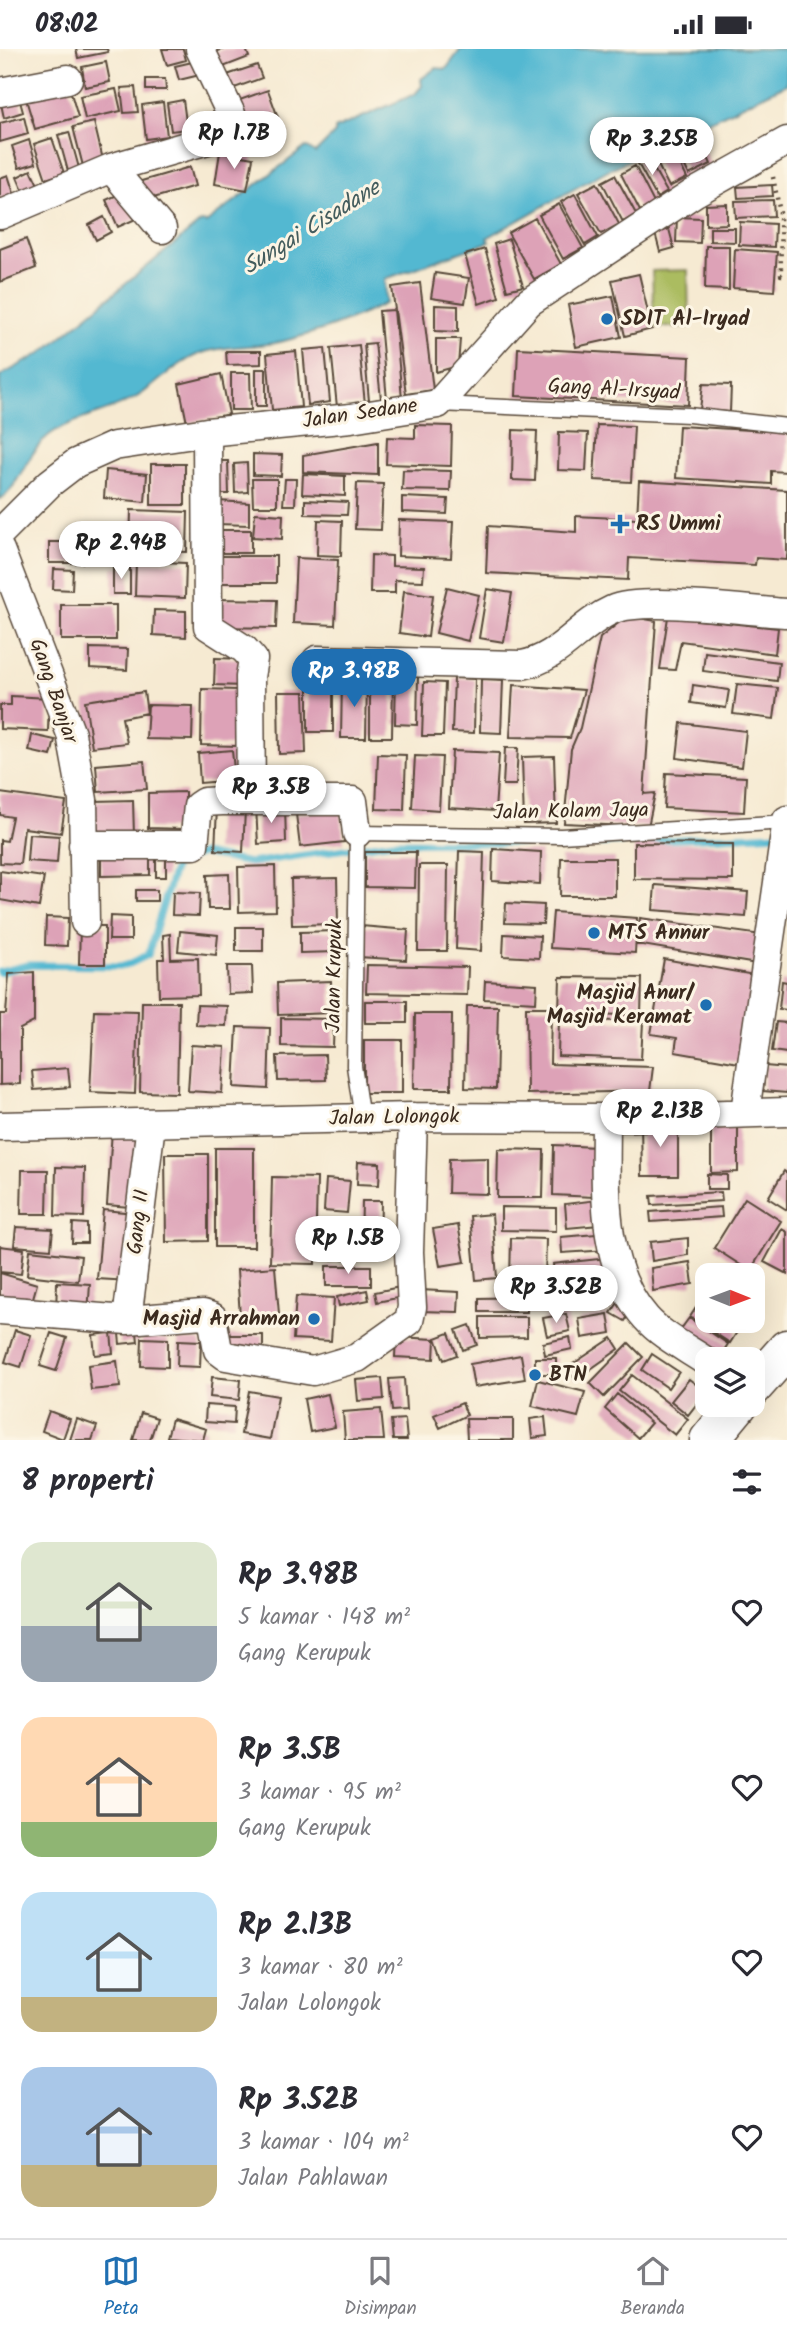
<!DOCTYPE html>
<html lang="id">
<head>
<meta charset="utf-8">
<style>
  body { margin:0; font-family:Kalam,sans-serif; background:#f7f7f7; color:#2b2b33; height:100vh; display:flex; flex-direction:column; font-size:26px; white-space:nowrap }
  * { box-sizing:border-box; margin:0 }
  p { font-size:23px; color:#7c7c81 }
  .icon { flex:none; width:38px; height:38px; fill:none; stroke:currentColor; stroke-width:2; stroke-linecap:round; stroke-linejoin:round }
  .map { position:relative; height:1391px; overflow:hidden }
  .drawer { display:flex; flex-direction:column; background:#fff; flex:1 }
  .drawer>* { flex:none }
  .needle { width:46px; rotate:91deg }
  .tools { position:absolute; left:695px; top:1214px; display:grid; gap:14px }
  .tools a { display:grid; place-items:center; width:70px; height:70px; border-radius:14px; background:#fff; box-shadow:0 7px 28px #0002; font-size:35px }
  .price { position:absolute; translate:-50% -60px; padding:0 16px; border-radius:24px; background:#fff; color:#222; font-size:23px; line-height:46px; filter:drop-shadow(0 2px 4px #0008) }
  .price::after { content:''; position:absolute; left:50%; top:42px; width:21px; height:16px; margin-left:-10px; background:inherit; clip-path:polygon(0 0,100% 0,50% 100%) }
  .price.on { background:#1f6fb2; color:#fff }
  ul { padding:0; list-style:none }
  li { display:flex; align-items:center; gap:21px; height:175px; padding:0 21px }
  li span { display:grid; place-items:center; flex:none; width:196px; height:140px; border-radius:21px; color:#555 }
  li>.icon { margin-inline-start:auto }
  span .icon { width:84px; height:84px; fill:#fffc; stroke-width:1 }
  li b { font-size:30px }
  h2 { display:flex; justify-content:space-between; align-items:center; height:84px; padding:0 21px; font-size:30px }
  .status { display:flex; justify-content:space-between; align-items:center; height:49px; padding:0 35px; background:#fff; direction:ltr }
  .status svg { height:19px; fill:currentColor }
  .dock { display:flex; justify-content:space-around; align-items:center; height:98px; border-top:2px solid #e1e1e2; background:#fff; font-size:19px; color:#7c7c81 }
  .dock a { display:grid; justify-items:center; gap:4px }
  .dock .on { color:#1f6fb2 }
  .map>svg:first-child { display:block }
  .green { fill:#abbc60; stroke:#73733f; stroke-width:2 }
  .water { fill:#52b8d1; stroke:#467178; stroke-width:2 }
  .lines { fill:none; stroke-linecap:round; stroke-linejoin:round }
  .stream { stroke:#52b8d1; stroke-width:7 }
  .building { fill:#dda2b7 }
  .lane-casing { stroke:#574739; stroke-width:17 }
  .street-casing { stroke:#574739; stroke-width:31 }
  .primary-casing { stroke:#574739; stroke-width:41 }
  .path { stroke:#574739; stroke-width:4.5; stroke-dasharray:2 5; stroke-linecap:butt }
  .lane { stroke:#fff; stroke-width:14 }
  .street { stroke:#fff; stroke-width:28 }
  .primary { stroke:#fff; stroke-width:38 }
  .poi-dot { fill:#1f6fb2; stroke:#fcf5e5; stroke-width:2.5 }
  .labels { text-anchor:middle; dominant-baseline:central; stroke-width:6; stroke-linejoin:round; paint-order:stroke }
  .poi-label { font-size:21px; font-weight:bold; fill:#3b2a1e; stroke:#fcf5e5; text-anchor:start }
  .street-label { font-size:21px; fill:#3b2a1e; stroke:#fcf5e5 }
  .water-label { font-size:23px; font-style:italic; fill:#435c5d; stroke:#fcf5e5 }
</style>
</head>
<body>
<div class="status"><b>08:02</b><svg viewBox="0 0 49 12"><path d="M0 12V9h3v3zM5 12V6h3v6zM10 12V3h3v9zM15 12V0h3v12zM26 1h20v11H26zM47 4h2v5h-2z"/></svg></div>
<div class="map">
<svg width="787" height="1391" viewBox="0 0 787 1391">
  <rect width="100%" height="100%" fill="#fcf5e5"/>
  <filter id="ink" filterUnits="userSpaceOnUse"><feTurbulence type="fractalNoise" baseFrequency=".0143" numOctaves="2"/><feDisplacementMap in="SourceGraphic" scale="14" xChannelSelector="R" yChannelSelector="G"/><feConvolveMatrix kernelMatrix="1 2 1 2 8 2 1 2 1" color-interpolation-filters="sRGB"/></filter>
  <filter id="wash" filterUnits="userSpaceOnUse"><feTurbulence type="fractalNoise" baseFrequency=".00686" numOctaves="4" result="noise"/><feDisplacementMap in="SourceGraphic" scale="28" xChannelSelector="R" yChannelSelector="G"/><feGaussianBlur stdDeviation="1.57" result="paint"/><feColorMatrix in="noise" values="0 0 0 0 0 0 0 0 0 0 0 0 0 0 0 0 0 1.4 0 .05"/><feComposite in="paint" operator="in"/></filter>
  <g filter="url(#wash)">
    <rect width="100%" height="100%" fill="#f6ead2"/>
    <path class="green" d="M688 221 689 278H654L652 222Z"/>
    <path class="water" d="M461 0H787V35L608 121 487 189 489 193 385 230 386 254C353 271 316 284 280 293 249 300 215 294 187 311 168 321 153 339 135 349 109 364 77 368 52 384 28 400 16 444 0 450V327L43 303 201 173 206 174 306 98 315 104 335 84V80L415 45 422 37 421 30 436 19 446 20Z"/>
    <g class="lines">
      <path class="stream" d="M0 923 28 916 125 917 148 906 176 814 202 805 250 814 393 793 583 795 778 785"/>
    </g>
    <g id="blocks">
      <path class="building" d="M76 0H107L108 3 78 9Z
        M162 0H183L186 11 167 16Z
        M224 0H246L249 8 218 20 212 4Z
        M201 11 204 25 179 31 175 17Z
        M106 13 110 33 85 38 82 18Z
        M257 16 262 29 229 41 224 27Z
        M146 30H165L166 41H146Z
        M68 34 78 68 35 80 25 47Z
        M135 38 138 63 124 64 121 39Z
        M116 40 121 62 85 70 80 47Z
        M268 41 280 74 246 86 234 53Z
        M18 45 23 63 4 69 0 50Z
        M183 51 187 80 171 82 167 54Z
        M163 53 167 87 146 90 142 56Z
        M24 68 28 85 0 93V74Z
        M94 73 104 115 84 121 73 78Z
        M695 81 711 115 689 126 673 91Z
        M69 83 79 119 68 122 58 86Z
        M52 89 64 124 46 130 34 95Z
        M29 91 36 114 19 119 12 97Z
        M220 103 253 109 247 141 215 135Z
        M674 103 687 129 669 138 656 112Z
        M647 108 667 143 657 149 637 113Z
        M635 117 654 154 640 162 621 125Z
        M190 118 195 137 143 152 138 133Z
        M31 121 41 142 26 149 17 128Z
        M8 126 17 154 0 160V129Z
        M615 126 636 165 623 173 602 133Z
        M597 134 619 175 601 185 578 144Z
        M772 136 773 147 738 149 737 138Z
        M126 142 138 169 118 178 106 151Z
        M575 145 598 188 585 196 561 153Z
        M773 151 774 167 736 169 735 152Z
        M559 155 583 199 563 210 539 166Z
        M727 155V175L706 176V156Z
        M104 168 111 183 96 191 89 176Z
        M677 168 701 169 700 194 676 193Z
        M535 169 561 215 534 230 508 184Z
        M740 173 775 175 774 198 739 196Z
        M710 179H735V193L710 192Z
        M669 180 674 199 660 203 655 184Z
        M26 190 36 219 0 233V200Z
        M509 190 523 237 507 241 494 195Z
        M706 197H729V241L705 240Z
        M485 200 499 248 479 255 465 206Z
        M735 200 777 203 774 242 733 239Z
        M435 224 469 229 465 254 431 249Z
        M639 225 652 280 625 287 612 231Z
        M420 234 433 341 406 345 392 238Z
        M613 247 621 288 576 298 568 256Z
        M435 256 458 257V283L435 282Z
        M394 261 402 350 387 351 379 262Z
        M436 290H460L458 317 436 323Z
        M375 294 381 350 369 352 364 295Z
        M359 296 365 355 337 358 331 299Z
        M325 299 330 353 308 356 303 301Z
        M518 299 690 308 688 356 516 347Z
        M226 302H261V315L227 316Z
        M296 302 301 358 272 361 267 305Z
        M256 320H266V357H256Z
        M231 324H250L251 361H231Z
        M221 325 229 365 187 374 179 335Z
        M703 335 731 336 730 363 700 361Z
        M415 376 452 377 451 417 386 415 387 388 415 389Z
        M597 376 634 377 631 433 594 431Z
        M679 377 787 383V423L771 422V435L676 429Z
        M513 381 537 382 535 432 512 431Z
        M559 383 588 384 586 422 558 421Z
        M378 393V426L303 423V406Z
        M253 405 282 406 281 427 253 426Z
        M214 412H228L229 445H214Z
        M247 414 248 443 235 444 234 415Z
        M151 415H185V456H151Z
        M106 421 147 425 145 453 104 449Z
        M403 421 451 422 450 442 402 441Z
        M303 425 345 427V447L302 445Z
        M252 430H277V457H253Z
        M285 430H296L295 456H283Z
        M639 432 787 441V511L756 509 755 516 629 509 628 531 486 524 488 477 576 483V467L637 470Z
        M357 434 383 435 381 481 355 480Z
        M402 448 448 450 447 465 402 463Z
        M305 451 348 453 347 466 305 465Z
        M218 452 249 454V476L217 475Z
        M131 461 188 463 187 503 130 501Z
        M255 464 283 466 282 490 253 488Z
        M318 471 342 472 341 507 317 506Z
        M399 471 453 473 451 509 398 507Z
        M214 481H251V504H214Z
        M49 493H82V514H49Z
        M371 506 392 507V517L424 518 423 532 395 531V544H370Z
        M220 507H276V534H220Z
        M296 509 338 511 335 576 293 574Z
        M136 512 186 514 185 549 135 547Z
        M113 518 130 519V545H113Z
        M54 520 73 521 72 541 53 540Z
        M447 538 479 546 468 592 436 584Z
        M487 540 512 544 504 593 479 589Z
        M404 542 433 546 428 588 399 584Z
        M215 550 277 551 276 579 214 578Z
        M61 556H116V591H61Z
        M154 561 186 562V588L153 586Z
        M627 567 656 572 644 745 655 744 648 778 564 774 571 700 580 679 600 589Z
        M668 568 778 579 775 605 681 592 675 621 660 620Z
        M90 599 128 600 127 621 90 619Z
        M705 603 779 613 777 632 703 622Z
        M215 609 245 610 244 637 214 636Z
        M396 626 418 627 417 676 395 675Z
        M454 629 475 630 474 684 452 683Z
        M481 630 503 631 501 684 480 683Z
        M342 631H367L366 689H341Z
        M370 631H393L392 688H370Z
        M424 633 445 634 443 687H422Z
        M737 635 778 639 774 670 733 665Z
        M308 636H333V683H308Z
        M513 636 584 641 570 689 510 688Z
        M693 636 729 641 726 659 691 654Z
        M202 640 238 641 237 697 201 696Z
        M144 643 147 664 122 669 127 694 92 698 85 652Z
        M278 643H304L306 704 279 705Z
        M11 647 49 649 48 682 0 680V656H11Z
        M148 656 193 657 192 691 146 690Z
        M681 674 746 682 742 718 677 709Z
        M32 686 55 691 51 707 29 702Z
        M505 699H518L516 736H503Z
        M232 701 235 731 200 734 198 704Z
        M452 702 499 704 495 762 449 759Z
        M378 705 406 706 404 761 376 760Z
        M415 707 442 708 439 761 412 759Z
        M554 707 556 774 524 775 522 708Z
        M144 712 147 740 98 743 96 716Z
        M666 724 746 728 744 763 664 759Z
        M185 743V780L148 779V744Z
        M0 744 66 753 61 784 24 779 20 815 0 814V791L7 792 12 768 0 766Z
        M133 751 134 787 96 788 95 752Z
        M285 757 286 793 258 795 256 758Z
        M217 759 245 761 243 803 215 801Z
        M340 760 344 793 300 798 296 765Z
        M29 785 59 787 57 814 27 812Z
        M634 794 733 795V831L634 830Z
        M493 800 541 803 540 835 492 832Z
        M101 801H150V826L101 827Z
        M156 801H166V828H156Z
        M459 802 484 803 481 902 456 900Z
        M365 803H416L415 839 365 838Z
        M561 809H615V847H560Z
        M419 816H448L447 902H418Z
        M275 817 276 862 239 863 238 818Z
        M0 822 44 828 39 858 0 851Z
        M229 825 230 860H208L207 826Z
        M337 829 338 875 292 876 291 830Z
        M655 836 748 843 746 868 653 861Z
        M136 841H157V852H136Z
        M173 843 200 844 199 867 172 866Z
        M506 854 544 856 543 875 505 874Z
        M553 863 637 869 635 904 550 899Z
        M110 867 131 868V891H109Z
        M46 868 68 869 67 897 45 896Z
        M640 869 762 886 757 915 636 895Z
        M80 877H105V915H79Z
        M361 877 408 881 406 911 359 908Z
        M236 878H263V902H236Z
        M180 882 218 886 216 906 178 902Z
        M336 882 337 903 300 904V883Z
        M170 885 171 910 198 909 199 946 159 947 158 910H164L163 886Z
        M504 885 540 887 539 909 503 907Z
        M664 910 760 927 745 1015 675 1003 677 989 651 985Z
        M367 916 468 918 467 946 366 944Z
        M227 917H252L253 944 228 945Z
        M34 923V973L20 980V1035L0 1036V965H6L9 925Z
        M560 928 642 929 641 966 559 965Z
        M331 932 332 964 278 966 277 934Z
        M485 932 537 935 536 953 484 950Z
        M782 932 787 933V961L779 960Z
        M365 952H407V974H365Z
        M142 953H179L177 1044 140 1043Z
        M197 956 227 957 226 977 196 976Z
        M467 957H498L496 1040 465 1039Z
        M526 958H551L550 1015 653 1018 650 1042 527 1045Z
        M94 961 138 962 135 1045 90 1043Z
        M415 965H452L451 1040H414Z
        M281 969 334 970 333 998 281 997Z
        M559 970 643 973 641 1010 558 1007Z
        M776 973 787 974V1004L772 1002Z
        M237 978 270 979 268 1040 234 1038Z
        M364 991H402V1044H364Z
        M191 996 225 998 222 1044 188 1042Z
        M325 1006 326 1031 278 1032 277 1007Z
        M765 1017 787 1019V1044L763 1042Z
        M68 1019 70 1038 34 1041 32 1022Z
        M641 1073H678V1127H642Z
        M711 1079H738V1123L711 1124Z
        M112 1081 146 1084 141 1159 107 1156Z
        M554 1096 596 1098 594 1148 553 1146Z
        M215 1099H254V1198H215Z
        M498 1100 544 1101 543 1149H497Z
        M165 1105H208V1192L166 1193Z
        M488 1109V1145L448 1144 449 1110Z
        M358 1113 380 1114 379 1136 357 1135Z
        M56 1118 85 1119 84 1168 55 1167Z
        M22 1121H48L47 1165H21Z
        M784 1122 787 1124V1161L768 1149Z
        M707 1125 727 1126V1140H707Z
        M272 1128 317 1129 315 1215 270 1214Z
        M326 1130 350 1132 347 1164 324 1162Z
        M721 1143 722 1152 652 1156 651 1147Z
        M745 1149 781 1172 750 1222 714 1199Z
        M597 1151 599 1176 567 1179 565 1155Z
        M362 1152H381L380 1197 361 1196Z
        M501 1158 556 1159V1182L501 1181Z
        M721 1158 722 1168 651 1173 650 1163Z
        M103 1161 135 1164 130 1232 97 1230Z
        M492 1165 497 1229 476 1231 470 1167Z
        M73 1174 87 1175V1194H72Z
        M353 1175 355 1209 324 1211 322 1177Z
        M458 1176 465 1213 440 1217 433 1180Z
        M16 1178 53 1180 51 1200 14 1197Z
        M782 1180 787 1183V1225L764 1213Z
        M608 1184 609 1201 562 1204 561 1188Z
        M511 1189 546 1190 545 1232 510 1231Z
        M688 1189V1206L652 1212 650 1193Z
        M0 1197 24 1200 21 1225 0 1223Z
        M30 1201 81 1207 78 1232 27 1226Z
        M608 1209 609 1229 555 1234 553 1215Z
        M690 1213 693 1235 653 1242 651 1219Z
        M326 1217H371V1237H326Z
        M275 1218 279 1265 240 1268 237 1221Z
        M0 1224 37 1235 29 1263 0 1255Z
        M57 1233 90 1235 88 1265 56 1263Z
        M610 1236 611 1256 561 1261 559 1240Z
        M405 1237 407 1247 377 1253 375 1243Z
        M367 1241 369 1251 339 1257 337 1248Z
        M420 1241 459 1243 458 1263 419 1262Z
        M296 1247 334 1249 331 1292 293 1290Z
        M527 1248V1263H479V1249Z
        M622 1248 634 1257 625 1272 611 1264Z
        M697 1257 707 1263V1272H721L737 1283 730 1294 690 1268Z
        M566 1265 570 1282 547 1287 543 1269Z
        M608 1265 611 1284 582 1289 579 1270Z
        M480 1268H527V1288L480 1289Z
        M689 1269 728 1295 721 1306 681 1280Z
        M136 1273 138 1293 120 1295 118 1275Z
        M470 1276 477 1296 463 1301 456 1281Z
        M15 1281 31 1286 21 1318 5 1313Z
        M51 1284 67 1289 56 1322 40 1317Z
        M111 1284 113 1304 95 1306 93 1286Z
        M449 1284 457 1306 444 1311 436 1289Z
        M225 1286H263V1302H225Z
        M396 1288 435 1290 434 1310 395 1308Z
        M570 1288 572 1300 545 1306 543 1294Z
        M142 1289 168 1290V1318L141 1317Z
        M612 1289 619 1300 575 1331 567 1319Z
        M178 1291 201 1292 200 1318 177 1317Z
        M629 1294 643 1308 604 1348 590 1334Z
        M652 1305 679 1323 668 1339 642 1321Z
        M521 1306 525 1330 474 1338 470 1315Z
        M535 1309H556V1325H535Z
        M117 1312 120 1338 91 1341 88 1316Z
        M632 1326 688 1370 675 1386 619 1342Z
        M212 1328 241 1331 239 1351 210 1348Z
        M382 1329 384 1350 358 1352 356 1331Z
        M404 1329 406 1361 392 1362 389 1330Z
        M689 1330 706 1343 688 1366 671 1352Z
        M538 1331 585 1343 578 1368 532 1357Z
        M249 1342 278 1347 270 1390 241 1385Z
        M328 1345 335 1378 310 1383 304 1350Z
        M617 1345 651 1374 638 1389 605 1360Z
        M462 1354 467 1366 440 1379 434 1366Z
        M206 1356 235 1358 234 1375 205 1373Z
        M381 1360 384 1391H345L343 1363Z
        M49 1362 70 1370 63 1390 42 1382Z
        M141 1364 157 1369 150 1391H133Z
        M545 1368 547 1387 532 1389 530 1370Z
        M77 1370 97 1377 92 1391H70Z
        M172 1370 206 1380 203 1391 167 1388Z
        M405 1370 407 1391H393L391 1371Z
        M466 1370H513V1391H467Z"/>
    </g>
  </g>
  <g filter="url(#ink)">
    <use href="#blocks" fill-opacity="0" stroke="#574739" stroke-width="2"/>
    <g class="lines">
      <defs>
        <path id="lane" d="M439 355 689 366 787 377
          M362 1070 354 1017 357 784 561 787 787 773"/>
        <path id="street" d="M0 43 68 30
          M0 166 111 119
          M162 180 111 119 221 87 231 78V65L200 0
          M207 383 208 577 244 600 253 610 250 628 251 752
          M0 484 50 434 76 414 114 397 207 383 351 369 438 355 529 253 694 144 787 92
          M0 501 71 685 83 751 85 873
          M317 611 522 616C560 609 578 576 612 561 642 547 748 562 787 564
          M83 796H194L198 757 204 753 222 752H353L357 784
          M745 1063 787 771
          M606 1069C606 1136 599 1216 646 1269 662 1287 688 1300 707 1313
          M0 1077 413 1068 606 1069 787 1063
          M0 1261 127 1271 203 1265 212 1268 218 1301 226 1307 313 1322 357 1309 409 1272 412 1258 409 1203 413 1068
          M127 1271 151 1075"/>
        <path id="primary" d="M752 1339 787 1300
          M709 1391 738 1356"/>
      </defs>
      <use href="#lane" class="lane-casing"/>
      <use href="#street" class="street-casing"/>
      <use href="#primary" class="primary-casing"/>
      <path class="path" d="M773 128 780 164 781 226H787"/>
      <use href="#lane" class="lane"/>
      <use href="#street" class="street"/>
      <use href="#primary" class="primary"/>
    </g>
  </g>
  <g class="poi-dot">
    <circle cx="607" cy="270" r="7"/>
    <path d="M616.5 464.5h7v7h7v7h-7v7h-7v-7h-7v-7h7z"/>
    <circle cx="594" cy="884" r="7"/>
    <circle cx="706" cy="956" r="7"/>
    <circle cx="314" cy="1270" r="7"/>
    <circle cx="535" cy="1326" r="7"/>
  </g>
  <g class="labels">
    <g class="poi-label">
      <text x="621" y="270">SDIT Al-Iryad</text>
      <text x="636" y="475">RS Ummi</text>
      <text x="608" y="884">MTS Annur</text>
      <text x="692" y="944" text-anchor="end">Masjid Anur/<tspan x="692" dy="24">Masjid Keramat</tspan></text>
      <text x="300" y="1270" text-anchor="end">Masjid Arrahman</text>
      <text x="549" y="1326">BTN</text>
    </g>
    <g class="street-label">
      <text transform="translate(614 341) rotate(3)">Gang Al-Irsyad</text>
      <text transform="translate(360 365) rotate(-8)">Jalan Sedane</text>
      <text transform="translate(53 642) rotate(71)">Gang Banjar</text>
      <text transform="translate(571 763) rotate(-1)">Jalan Kolam Jaya</text>
      <text transform="translate(335 927) rotate(-89)">Jalan Krupuk</text>
      <text transform="translate(394 1069) rotate(-1)">Jalan Lolongok</text>
      <text transform="translate(139 1173) rotate(-83)">Gang II</text>
    </g>
    <g class="water-label">
      <text transform="translate(312 179) rotate(-32)">Sungai Cisadane</text>
    </g>
  </g>
</svg>
<div class="tools">
<a><svg class="needle" viewBox="-14 -14 28 28"><path d="M0-13l5 13h-10z" fill="#e53935"/><path d="M0 13l5-13h-10z" fill="#7c7c81"/></svg></a>
<a><svg class="icon" aria-label="layers" viewBox="0 0 24 24"><path d="M12 4l9 5-9 5-9-5zM3 14l9 5 9-5"/></svg></a>
</div>
<b class="price" style="left:234px;top:122px">Rp 1.7B</b>
<b class="price" style="left:652px;top:128px">Rp 3.25B</b>
<b class="price" style="left:121px;top:532px">Rp 2.94B</b>
<b class="price on" style="left:354px;top:660px">Rp 3.98B</b>
<b class="price" style="left:271px;top:776px">Rp 3.5B</b>
<b class="price" style="left:660px;top:1100px">Rp 2.13B</b>
<b class="price" style="left:348px;top:1227px">Rp 1.5B</b>
<b class="price" style="left:556px;top:1276px">Rp 3.52B</b>
</div>
<section class="drawer">
<h2>8 properti<svg class="icon" aria-label="filters" viewBox="0 0 24 24"><path d="M4 7h16M4 17h16"/><circle cx="9" cy="7" r="2"/><circle cx="15" cy="17" r="2"/></svg></h2>
<ul>
<li><span style="background:linear-gradient(#dfe7d0 60%,#9aa5b1 0)"><svg class="icon" aria-label="home" viewBox="0 0 24 24"><path d="M3 11l9-7 9 7M6 9v11h12V9"/></svg></span><div><b>Rp 3.98B</b><p>5 kamar · 148 m²</p><p>Gang Kerupuk</p></div><svg class="icon" aria-label="heart" viewBox="0 0 24 24"><path d="M12 20l-8-8c-3-5 5-10 8-4 3-6 11-1 8 4z"/></svg></li>
<li><span style="background:linear-gradient(#ffd9b3 75%,#8fb573 0)"><svg class="icon" aria-label="home" viewBox="0 0 24 24"><path d="M3 11l9-7 9 7M6 9v11h12V9"/></svg></span><div><b>Rp 3.5B</b><p>3 kamar · 95 m²</p><p>Gang Kerupuk</p></div><svg class="icon" aria-label="heart" viewBox="0 0 24 24"><path d="M12 20l-8-8c-3-5 5-10 8-4 3-6 11-1 8 4z"/></svg></li>
<li><span style="background:linear-gradient(#bfe0f5 75%,#c2b280 0)"><svg class="icon" aria-label="home" viewBox="0 0 24 24"><path d="M3 11l9-7 9 7M6 9v11h12V9"/></svg></span><div><b>Rp 2.13B</b><p>3 kamar · 80 m²</p><p>Jalan Lolongok</p></div><svg class="icon" aria-label="heart" viewBox="0 0 24 24"><path d="M12 20l-8-8c-3-5 5-10 8-4 3-6 11-1 8 4z"/></svg></li>
<li><span style="background:linear-gradient(#a9c7e8 70%,#c2b280 0)"><svg class="icon" aria-label="home" viewBox="0 0 24 24"><path d="M3 11l9-7 9 7M6 9v11h12V9"/></svg></span><div><b>Rp 3.52B</b><p>3 kamar · 104 m²</p><p>Jalan Pahlawan</p></div><svg class="icon" aria-label="heart" viewBox="0 0 24 24"><path d="M12 20l-8-8c-3-5 5-10 8-4 3-6 11-1 8 4z"/></svg></li>
</ul>
</section>
<nav class="dock">
<a class="on"><svg class="icon" aria-label="map" viewBox="0 0 24 24"><path d="M3 6l6-2 6 2 6-2v14l-6 2-6-2-6 2zM9 4v14M15 6v14"/></svg>Peta</a>
<a><svg class="icon" aria-label="saved" viewBox="0 0 24 24"><path d="M7 4h10v16l-5-4-5 4z"/></svg>Disimpan</a>
<a><svg class="icon" aria-label="home" viewBox="0 0 24 24"><path d="M3 11l9-7 9 7M6 9v11h12V9"/></svg>Beranda</a>
</nav>
</body>
</html>
